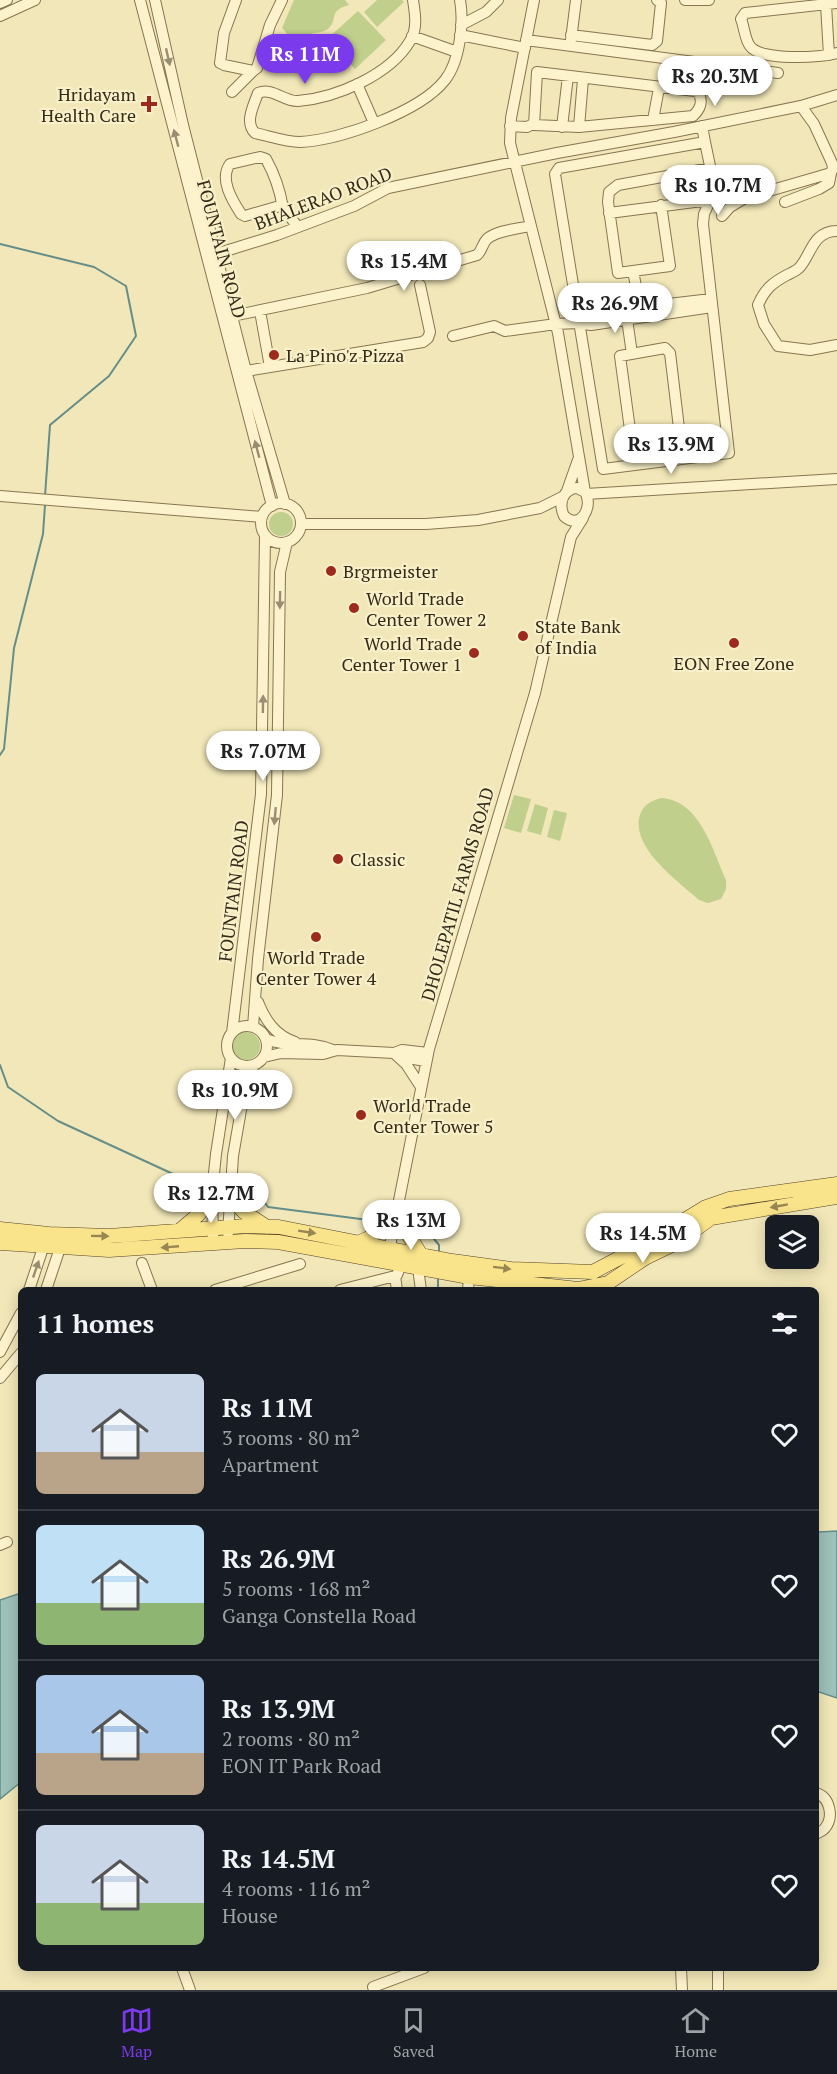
<!DOCTYPE html>
<html lang="en">
<head>
<meta charset="utf-8">
<style>
  body { margin:0; font-family:"PT Serif",serif; background:#20242c; color:#f1f3f6; height:100vh; display:flex; flex-direction:column; font-size:22px; white-space:nowrap }
  * { box-sizing:border-box; margin:0 }
  p { font-size:20px; color:#9ea1a6 }
  .icon { flex:none; width:33px; height:33px; fill:none; stroke:currentColor; stroke-width:2; stroke-linecap:round; stroke-linejoin:round }
  .map { position:relative; flex:1; overflow:hidden }
  .sheet { position:absolute; left:18px; top:1287px; width:801px; height:684px; display:flex; flex-direction:column; background:#171b24; border-radius:9px; box-shadow:0 3px 15px #0003 }
  .sheet>* { flex:none }
  .buttons { position:absolute; left:765px; top:1215px; display:grid; gap:12px }
  .buttons a { display:grid; place-items:center; width:54px; height:54px; border-radius:9px; background:#171b24; box-shadow:0 3px 15px #0003; font-size:30px }
  .price { position:absolute; translate:-50% -51px; padding:0 14px; border-radius:21px; background:#fff; color:#222; font-size:20px; line-height:39px; filter:drop-shadow(0 2px 3px #0008) }
  .price::after { content:''; position:absolute; left:50%; top:36px; width:18px; height:14px; margin-left:-9px; background:inherit; clip-path:polygon(0 0,100% 0,50% 100%) }
  .price.on { background:#7c3aed; color:#fff }
  ul { padding:0; list-style:none }
  li { display:flex; align-items:center; gap:18px; height:150px; padding:0 18px }
  li+li { border-top:2px solid #363941 }
  li span { display:grid; place-items:center; flex:none; width:168px; height:120px; border-radius:9px; color:#555 }
  li>.icon { margin-inline-start:auto }
  span .icon { width:72px; height:72px; fill:#fffc; stroke-width:1 }
  li b { font-size:26px }
  h2 { display:flex; justify-content:space-between; align-items:center; height:72px; padding:0 18px; font-size:26px }
  .dock { display:flex; justify-content:space-around; align-items:center; height:84px; border-top:2px solid #363941; background:#171b24; font-size:16px; color:#9ea1a6 }
  .dock a { display:grid; justify-items:center; gap:3px }
  .dock .on { color:#7c3aed }
  .map>svg:first-child { display:block }
  .green { fill:#c0cf8c }
  .water { fill:#9ec1ba; stroke:#658e89; stroke-width:1.5 }
  .lines { fill:none; stroke-linecap:round; stroke-linejoin:round }
  .stream { stroke:#658e89; stroke-width:2 }
  .minor-casing { stroke:#887552; stroke-width:12 }
  .major-casing { stroke:#554228; stroke-width:15 }
  .minor { stroke:#fcf3cc; stroke-width:10 }
  .major { stroke:#fae48b; stroke-width:14 }
  .oneway { fill:#998e72 }
  .oneway2 { fill:#988752 }
  .poi-dot { fill:#9c2b1d; stroke:#f8f0c8; stroke-width:2 }
  .labels { text-anchor:middle; dominant-baseline:central; stroke-width:4.5; stroke-linejoin:round; paint-order:stroke }
  .poi-label { font-size:18px; fill:#362a19; stroke:#f8f0c8; text-anchor:start }
  .street-label { font-size:18px; fill:#362a19; stroke:#f8f0c8 }
</style>
</head>
<body>
<div class="map">
<svg width="837" height="1990" viewBox="0 0 837 1990">
  <rect width="100%" height="100%" fill="#f1e7b8"/>
  <path class="green" d="M294 0H345L349 5C327 11 339 19 328 29 322 33 315 32 309 35L303 45 299 47 282 28Z
    M377 0H402L404 2 377 27 364 12Z
    M358 11 386 40 355 69 327 39Z
    M269 524a12 12 0 1 1 24 0a12 12 0 1 1-24 0Z
    M514 795 531 799 521 833 504 828Z
    M661 798C700 800 713 851 726 880V889L721 899 708 903 699 900C678 881 634 850 639 819 641 806 650 801 661 798Z
    M535 804 548 808 541 835 527 831Z
    M554 810 567 813 560 841 547 837Z
    M232 1046a14 14 0 1 1 28 0a14 14 0 1 1-28 0Z"/>
  <path class="water" d="M816 1529 819 1532 837 1531V1698L816 1691Z
    M21 1593V1782L0 1799V1600Z"/>
  <g class="lines">
    <path class="stream" d="M0 244 94 267 126 286 136 336 109 376 50 425 45 496
      M0 755 4 749 14 648 43 534 45 505
      M0 1065 8 1087 58 1121 197 1185 209 1187
      M235 1190 257 1192 268 1207 376 1221
      M407 1222 421 1223 439 1245V1254
      M438 1290V1278"/>
    <defs>
      <path id="minor" d="M140 0 272 506
        M155 0 183 125 246 371 285 504
        M236 0 224 33 220 63 224 65 253 71 257 68 270 25 282 0
        M413 0C415 13 418 29 410 41 390 75 336 98 298 101 284 102 273 87 258 93 254 105 244 122 255 133 269 136 286 142 300 142 340 140 420 112 445 80 460 61 464 22 460 0
        M534 0 511 118 510 143 558 333 585 492
        M685 0H709
        M0 3 7 0
        M837 3 745 13 741 19C744 26 745 40 750 46 760 61 821 58 837 53
        M826 5 829 55
        M0 16 35 0
        M461 25 486 12 498 0
        M460 35 525 48
        M571 35 652 45 657 41 661 3 657 0
        M412 36 457 52
        M526 40 778 73
        M571 40 576 0
        M357 84 374 123
        M232 92 253 71
        M653 120 659 88
        M510 126 527 127 531 125H534L579 127 693 116C700 109 703 103 699 93L695 91 537 72 534 125
        M702 126 705 142 559 168 555 174 603 469 729 453 703 224 704 214 715 190 705 142
        M562 127 568 76
        M579 127 583 79
        M785 202 819 189 829 183 831 173
        M283 205 245 216 241 214C232 200 219 179 230 164L260 157 266 159C275 175 280 190 283 208L298 227
        M661 205 670 266 618 273 608 202 609 192 618 185 711 168
        M609 213 710 200
        M722 216 730 207 745 198 831 173 833 168 832 163 814 124 801 106
        M837 231C812 231 811 256 799 268 796 271 791 273 787 275 772 283 765 289 758 305L764 324 778 346 810 350 837 345
        M216 254 277 235 354 206 388 188 557 153 674 132 801 106 837 95
        M633 271 640 307
        M260 311 270 367
        M626 312 632 354
        M232 316 367 288 477 255C482 251 482 244 487 239 497 230 518 229 530 226
        M578 323 592 313 711 299
        M453 336 494 326 505 331 556 324 578 323 591 325 712 307
        M665 348 670 353 679 428 678 431 631 437 620 356Z
        M246 371 423 342 428 338 430 332 420 285
        M577 488 585 492C594 507 580 531 564 516 558 503 563 489 577 488Z
        M567 491 578 460
        M586 494 837 479
        M0 496 262 517
        M261 523a20 20 0 1 1 40 0a20 20 0 1 1-40 0Z
        M301 524H426L478 520 540 508 564 496
        M258 1002C265 1020 275 1035 295 1042
        M227 1046a20 20 0 1 1 40 0a20 20 0 1 1-40 0Z
        M253 1027 258 959 277 795 280 572 287 542
        M232 1033 261 794 265 536
        M266 1039C286 1048 310 1040 333 1050
        M394 1053 406 1064 421 1087
        M264 1057 281 1053 323 1054 337 1050 394 1053 402 1050 428 1053
        M401 1057 426 1061
        M228 1233 233 1156 245 1087 254 1065
        M213 1236 212 1192 216 1154 231 1058
        M388 1256 429 1049 535 693 571 537 583 518
        M420 1261 418 1268 421 1290
        M142 1263 152 1290
        M395 1276 397 1290
        M29 1290 46 1239
        M46 1290 62 1242
        M215 1290 300 1264
        M340 1290 395 1276 397 1275 401 1265
        M468 1290 469 1277
        M0 1352 21 1313
        M0 1378 21 1353
        M0 1545 7 1542
        M816 1793C830 1797 834 1817 825 1828 823 1831 819 1832 816 1834
        M182 1968 190 1990
        M681 1968 682 1990
        M718 1968V1990
        M373 1987 424 1968"/>
      <path id="major" d="M230 1196 244 1212 267 1227
        M0 1229 49 1234 109 1236 245 1226 279 1227 452 1261 511 1269 593 1272 642 1246 706 1207 729 1199 837 1184
        M179 1231 199 1214 212 1192
        M360 1242 369 1238 397 1211 409 1236 421 1255
        M0 1243 109 1250 245 1241 278 1242 469 1277 578 1289 608 1283 645 1258 678 1242 711 1218 837 1197"/>
    </defs>
    <use href="#minor" class="minor-casing"/>
    <use href="#major" class="major-casing"/>
    <use href="#minor" class="minor"/>
    <use href="#major" class="major"/>
  </g>
  <defs><path id="oneway-solid" d="M-6-.8H1V-3.2L6.5 0L1 3.2V.8H-6Z" transform="scale(1.5)"/></defs>
  <g class="oneway">
    <use href="#oneway-solid" transform="translate(168 57) rotate(77)"/>
    <use href="#oneway-solid" transform="translate(176 138) rotate(-105)"/>
    <use href="#oneway-solid" transform="translate(257 449) rotate(-105)"/>
    <use href="#oneway-solid" transform="translate(280 600) rotate(91)"/>
    <use href="#oneway-solid" transform="translate(263 704) rotate(-89)"/>
    <use href="#oneway-solid" transform="translate(275 816) rotate(95)"/>
    <use href="#oneway-solid" transform="translate(36 1269) rotate(-71)"/>
  </g>
  <g class="oneway2">
    <use href="#oneway-solid" transform="translate(779 1206) rotate(170)"/>
    <use href="#oneway-solid" transform="translate(307 1232) rotate(9)"/>
    <use href="#oneway-solid" transform="translate(100 1236) rotate(1)"/>
    <use href="#oneway-solid" transform="translate(170 1247) rotate(175)"/>
    <use href="#oneway-solid" transform="translate(502 1268) rotate(7)"/>
  </g>
  <g class="poi-dot">
    <path d="M146 95h6v6h6v6h-6v6h-6v-6h-6v-6h6z"/>
    <circle cx="274" cy="355" r="6"/>
    <circle cx="331" cy="571" r="6"/>
    <circle cx="354" cy="608" r="6"/>
    <circle cx="523" cy="636" r="6"/>
    <circle cx="734" cy="643" r="6"/>
    <circle cx="474" cy="653" r="6"/>
    <circle cx="338" cy="859" r="6"/>
    <circle cx="316" cy="937" r="6"/>
    <circle cx="361" cy="1115" r="6"/>
  </g>
  <g class="labels">
    <g class="poi-label">
      <text x="136" y="94" text-anchor="end">Hridayam<tspan x="136" dy="21">Health Care</tspan></text>
      <text x="286" y="355">La Pino'z Pizza</text>
      <text x="343" y="571">Brgrmeister</text>
      <text x="366" y="598">World Trade<tspan x="366" dy="21">Center Tower 2</tspan></text>
      <text x="535" y="626">State Bank<tspan x="535" dy="21">of India</tspan></text>
      <text x="462" y="643" text-anchor="end">World Trade<tspan x="462" dy="21">Center Tower 1</tspan></text>
      <text x="734" y="663" text-anchor="middle">EON Free Zone</text>
      <text x="350" y="859">Classic</text>
      <text x="316" y="957" text-anchor="middle">World Trade<tspan x="316" dy="21">Center Tower 4</tspan></text>
      <text x="373" y="1105">World Trade<tspan x="373" dy="21">Center Tower 5</tspan></text>
    </g>
    <g class="street-label">
      <text transform="translate(323 198) rotate(-21)">BHALERAO ROAD</text>
      <text transform="translate(222 249) rotate(75)">FOUNTAIN ROAD</text>
      <text transform="translate(233 891) rotate(-83)">FOUNTAIN ROAD</text>
      <text transform="translate(457 894) rotate(-74)">DHOLEPATIL FARMS ROAD</text>
    </g>
  </g>
</svg>
<div class="buttons">
<a><svg class="icon" aria-label="layers" viewBox="0 0 24 24"><path d="M12 4l9 5-9 5-9-5zM3 14l9 5 9-5"/></svg></a>
</div>
<b class="price on" style="left:305px;top:85px">Rs 11M</b>
<b class="price" style="left:715px;top:107px">Rs 20.3M</b>
<b class="price" style="left:718px;top:216px">Rs 10.7M</b>
<b class="price" style="left:404px;top:292px">Rs 15.4M</b>
<b class="price" style="left:615px;top:334px">Rs 26.9M</b>
<b class="price" style="left:671px;top:475px">Rs 13.9M</b>
<b class="price" style="left:263px;top:782px">Rs 7.07M</b>
<b class="price" style="left:235px;top:1121px">Rs 10.9M</b>
<b class="price" style="left:211px;top:1224px">Rs 12.7M</b>
<b class="price" style="left:411px;top:1251px">Rs 13M</b>
<b class="price" style="left:643px;top:1264px">Rs 14.5M</b>
<section class="sheet">
<h2>11 homes<svg class="icon" aria-label="filters" viewBox="0 0 24 24"><path d="M4 7h16M4 17h16"/><circle cx="9" cy="7" r="2"/><circle cx="15" cy="17" r="2"/></svg></h2>
<ul>
<li><span style="background:linear-gradient(#c9d6e8 65%,#b9a48a 0)"><svg class="icon" aria-label="home" viewBox="0 0 24 24"><path d="M3 11l9-7 9 7M6 9v11h12V9"/></svg></span><div><b>Rs 11M</b><p>3 rooms · 80 m²</p><p>Apartment</p></div><svg class="icon" aria-label="heart" viewBox="0 0 24 24"><path d="M12 20l-8-8c-3-5 5-10 8-4 3-6 11-1 8 4z"/></svg></li>
<li><span style="background:linear-gradient(#bfe0f5 65%,#8fb573 0)"><svg class="icon" aria-label="home" viewBox="0 0 24 24"><path d="M3 11l9-7 9 7M6 9v11h12V9"/></svg></span><div><b>Rs 26.9M</b><p>5 rooms · 168 m²</p><p>Ganga Constella Road</p></div><svg class="icon" aria-label="heart" viewBox="0 0 24 24"><path d="M12 20l-8-8c-3-5 5-10 8-4 3-6 11-1 8 4z"/></svg></li>
<li><span style="background:linear-gradient(#a9c7e8 65%,#b9a48a 0)"><svg class="icon" aria-label="home" viewBox="0 0 24 24"><path d="M3 11l9-7 9 7M6 9v11h12V9"/></svg></span><div><b>Rs 13.9M</b><p>2 rooms · 80 m²</p><p>EON IT Park Road</p></div><svg class="icon" aria-label="heart" viewBox="0 0 24 24"><path d="M12 20l-8-8c-3-5 5-10 8-4 3-6 11-1 8 4z"/></svg></li>
<li><span style="background:linear-gradient(#c9d6e8 65%,#8fb573 0)"><svg class="icon" aria-label="home" viewBox="0 0 24 24"><path d="M3 11l9-7 9 7M6 9v11h12V9"/></svg></span><div><b>Rs 14.5M</b><p>4 rooms · 116 m²</p><p>House</p></div><svg class="icon" aria-label="heart" viewBox="0 0 24 24"><path d="M12 20l-8-8c-3-5 5-10 8-4 3-6 11-1 8 4z"/></svg></li>
</ul>
</section>
</div>
<nav class="dock">
<a class="on"><svg class="icon" aria-label="map" viewBox="0 0 24 24"><path d="M3 6l6-2 6 2 6-2v14l-6 2-6-2-6 2zM9 4v14M15 6v14"/></svg>Map</a>
<a><svg class="icon" aria-label="saved" viewBox="0 0 24 24"><path d="M7 4h10v16l-5-4-5 4z"/></svg>Saved</a>
<a><svg class="icon" aria-label="home" viewBox="0 0 24 24"><path d="M3 11l9-7 9 7M6 9v11h12V9"/></svg>Home</a>
</nav>
</body>
</html>
